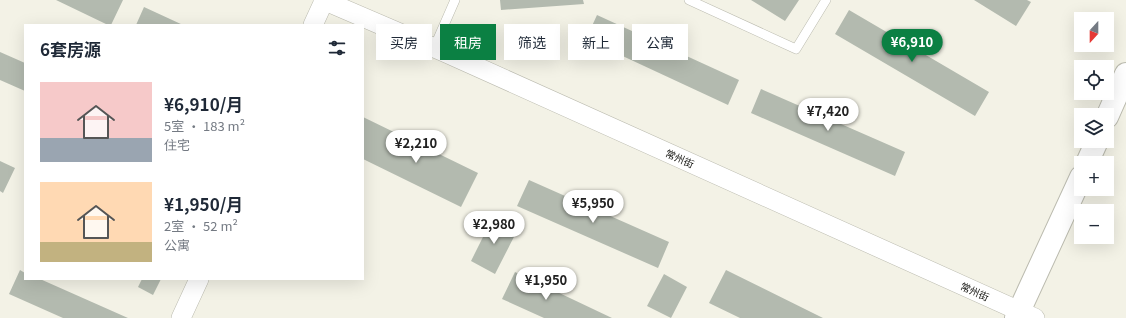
<!DOCTYPE html>
<html lang="zh">
<head>
<meta charset="utf-8">
<style>
  body { margin:0; font-family:Georgia,"Noto Sans SC",serif; background:#f6f6f7; color:#1f2937; height:100vh; display:flex; flex-direction:column; font-size:15px; white-space:nowrap }
  * { box-sizing:border-box; margin:0 }
  p { font-size:13px; color:#747a83 }
  .icon { flex:none; width:22px; height:22px; fill:none; stroke:currentColor; stroke-width:2; stroke-linecap:round; stroke-linejoin:round }
  .map { position:relative; flex:1; overflow:hidden }
  .drawer { position:absolute; left:24px; top:24px; width:340px; height:256px; display:flex; flex-direction:column; background:#fff; border-radius:0px; box-shadow:0 4px 16px #0002 }
  .drawer>* { flex:none }
  .hud { position:absolute; left:376px; top:24px; width:380px; height:36px; display:flex; gap:8px }
  .needle { width:26px; rotate:201deg }
  .tools { position:absolute; left:1074px; top:12px; display:grid; gap:8px }
  .tools a { display:grid; place-items:center; width:40px; height:40px; border-radius:0px; background:#fff; box-shadow:0 4px 16px #0002; font-size:20px }
  .price { position:absolute; translate:-50% -34px; padding:0 9px; border-radius:14px; background:#fff; color:#222; font-size:13px; line-height:26px; filter:drop-shadow(0 1px 2px #0008) }
  .price::after { content:''; position:absolute; left:50%; top:24px; width:12px; height:9px; margin-left:-6px; background:inherit; clip-path:polygon(0 0,100% 0,50% 100%) }
  .price.current { background:#0b8043; color:#fff }
  ul { padding:0; list-style:none }
  li { display:flex; align-items:center; gap:12px; height:100px; padding:0 16px }
  li span { display:grid; place-items:center; flex:none; width:112px; height:80px; border-radius:0px; color:#555 }
  li>.icon { margin-inline-start:auto }
  span .icon { width:48px; height:48px; fill:#fffc; stroke-width:1 }
  li b { font-size:17px }
  h2 { display:flex; justify-content:space-between; align-items:center; height:48px; padding:0 16px; font-size:17px }
  .tag { padding:0 14px; border-radius:0px; background:#fff; box-shadow:0 4px 16px #0002; font-size:14px; line-height:36px }
  .tag.current { background:#0b8043; color:#fff }
  .map>svg:first-child { display:block }
  .building { fill:#b3baaf }
  .lines { fill:none; stroke-linecap:round; stroke-linejoin:round }
  .lane-casing { stroke:#bbbbaf; stroke-width:10 }
  .street-casing { stroke:#bbbbaf; stroke-width:20 }
  .secondary-casing { stroke:#bbbbaf; stroke-width:24 }
  .lane { stroke:#fff; stroke-width:9 }
  .street { stroke:#fff; stroke-width:19 }
  .secondary { stroke:#fff; stroke-width:22 }
  .labels { text-anchor:middle; dominant-baseline:central; stroke-width:3.5; stroke-linejoin:round; paint-order:stroke }
  .street-label { font-size:10px; fill:#0f0f0b; stroke:#fff }
</style>
</head>
<body>
<div class="map">
<svg width="1126" height="318" viewBox="0 0 1126 318">
  <rect width="100%" height="100%" fill="#f3f2e6"/>
  <path class="building" d="M56 0H123L111 25H108Z
    M500 0H583L584 4 501 10Z
    M751 0H799L785 21Z
    M974 0H1027L1031 2 1016 26Z
    M144 7 183 25H136Z
    M849 10 989 92 975 116 835 34Z
    M597 15 739 80 728 105 586 39Z
    M0 52 25 63V91L0 80Z
    M761 89 905 152 895 176 751 113Z
    M363 117 478 173 461 207 363 159Z
    M0 161 15 168 3 193 0 191Z
    M529 180 669 242 658 268 517 206Z
    M493 217 518 229 495 274 471 261Z
    M20 270 25 273V279H40L128 318H63L9 294Z
    M726 270 823 318H740L709 303Z
    M515 272 612 318H544L502 299Z
    M664 274 687 287 671 318 647 306Z
    M142 279H161L153 295 138 287Z"/>
  <g class="lines">
    <defs>
      <path id="lane" d="M689 0 796 49 826 0
        M434 48 455 0"/>
      <path id="street" d="M323 0 444 52 1035 318
        M313 25 324 1
        M181 318 199 279"/>
      <path id="secondary" d="M1107 117 1126 74
        M1087 163 1097 141
        M1016 318 1081 177"/>
    </defs>
    <use href="#lane" class="lane-casing"/>
    <use href="#street" class="street-casing"/>
    <use href="#secondary" class="secondary-casing"/>
    <use href="#lane" class="lane"/>
    <use href="#street" class="street"/>
    <use href="#secondary" class="secondary"/>
  </g>
  <g class="labels">
    <g class="street-label">
      <text transform="translate(680 158) rotate(24)">常州街</text>
      <text transform="translate(975 291) rotate(24)">常州街</text>
    </g>
  </g>
</svg>
<div class="tools">
<a><svg class="needle" viewBox="-14 -14 28 28"><path d="M0-13l5 13h-10z" fill="#e53935"/><path d="M0 13l5-13h-10z" fill="#747a83"/></svg></a>
<a><svg class="icon" aria-label="locate" viewBox="0 0 24 24"><circle cx="12" cy="12" r="6"/><path d="M12 2v4M12 18v4M2 12h4M18 12h4"/></svg></a>
<a><svg class="icon" aria-label="layers" viewBox="0 0 24 24"><path d="M12 4l9 5-9 5-9-5zM3 14l9 5 9-5"/></svg></a>
<a>+</a>
<a>−</a>
</div>
<b class="price current" style="left:912px;top:63px">¥6,910</b>
<b class="price" style="left:828px;top:132px">¥7,420</b>
<b class="price" style="left:416px;top:164px">¥2,210</b>
<b class="price" style="left:593px;top:224px">¥5,950</b>
<b class="price" style="left:494px;top:245px">¥2,980</b>
<b class="price" style="left:546px;top:301px">¥1,950</b>
<div class="hud">
<a class="tag">买房</a>
<a class="tag current">租房</a>
<a class="tag">筛选</a>
<a class="tag">新上</a>
<a class="tag">公寓</a>
</div>
<section class="drawer">
<h2>6套房源<svg class="icon" aria-label="filters" viewBox="0 0 24 24"><path d="M4 7h16M4 17h16"/><circle cx="9" cy="7" r="2"/><circle cx="15" cy="17" r="2"/></svg></h2>
<ul>
<li><span style="background:linear-gradient(#f6c9c9 70%,#9aa5b1 0)"><svg class="icon" aria-label="home" viewBox="0 0 24 24"><path d="M3 11l9-7 9 7M6 9v11h12V9"/></svg></span><div><b>¥6,910/月</b><p>5室 · 183 m²</p><p>住宅</p></div></li>
<li><span style="background:linear-gradient(#ffd9b3 75%,#c2b280 0)"><svg class="icon" aria-label="home" viewBox="0 0 24 24"><path d="M3 11l9-7 9 7M6 9v11h12V9"/></svg></span><div><b>¥1,950/月</b><p>2室 · 52 m²</p><p>公寓</p></div></li>
</ul>
</section>
</div>
</body>
</html>
